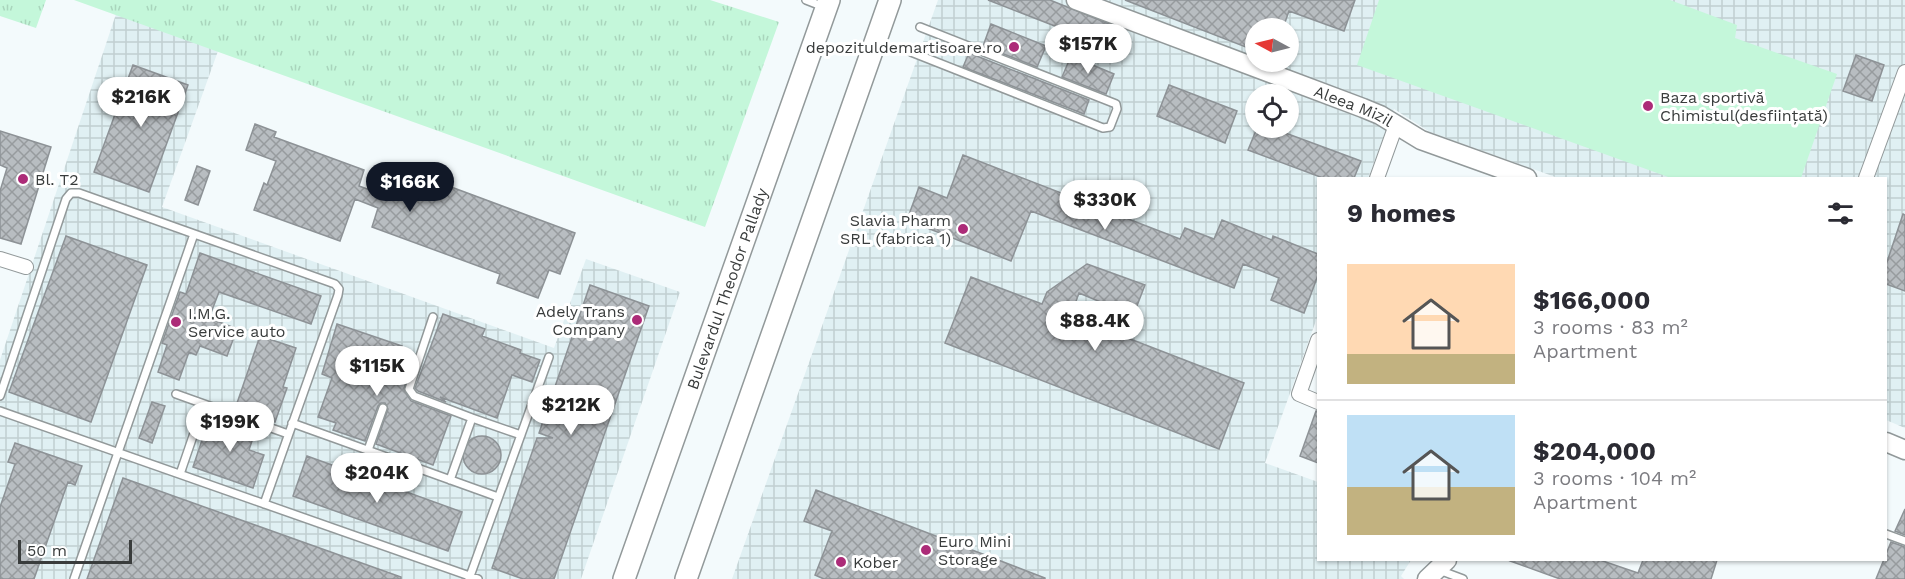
<!DOCTYPE html>
<html lang="en">
<head>
<meta charset="utf-8">
<style>
  body { margin:0; font-family:"Work Sans",sans-serif; background:#f7f7f7; color:#2b2b33; height:100vh; display:flex; flex-direction:column; font-size:22px; white-space:nowrap }
  * { box-sizing:border-box; margin:0 }
  p { font-size:20px; color:#7c7c81 }
  .icon { flex:none; width:33px; height:33px; fill:none; stroke:currentColor; stroke-width:2; stroke-linecap:round; stroke-linejoin:round }
  .map { position:relative; flex:1; overflow:hidden }
  .drawer { position:absolute; left:1317px; top:177px; width:570px; height:384px; display:flex; flex-direction:column; background:#fff; border-radius:0px; box-shadow:0 2px 4px #0004 }
  .drawer>* { flex:none }
  .needle { width:39px; rotate:277deg }
  .fabs { position:absolute; left:1245px; top:18px; display:grid; gap:12px }
  .fabs a { display:grid; place-items:center; width:54px; height:54px; border-radius:50%; background:#fff; box-shadow:0 2px 4px #0004; font-size:30px }
  .scale { position:absolute; left:18px; bottom:15px; width:114px; box-sizing:border-box; padding-left:6px; border:3px solid #393c3c; border-top:0; font-size:16px; line-height:21px; white-space:nowrap; color:#393c3c; -webkit-text-stroke:4px #fff; paint-order:stroke }
  .price { position:absolute; translate:-50% -51px; padding:0 14px; border-radius:21px; background:#fff; color:#222; font-size:20px; line-height:39px; filter:drop-shadow(0 2px 3px #0008) }
  .price::after { content:''; position:absolute; left:50%; top:36px; width:18px; height:14px; margin-left:-9px; background:inherit; clip-path:polygon(0 0,100% 0,50% 100%) }
  .price.on { background:#111827; color:#fff }
  ul { padding:0; list-style:none }
  li { display:flex; align-items:center; gap:18px; height:150px; padding:0 30px }
  li+li { border-top:2px solid #e1e1e2 }
  li span { display:grid; place-items:center; flex:none; width:168px; height:120px; border-radius:0px; color:#555 }
  li>.icon { margin-inline-start:auto }
  span .icon { width:72px; height:72px; fill:#fffc; stroke-width:1 }
  li b { font-size:26px }
  h2 { display:flex; justify-content:space-between; align-items:center; height:72px; padding:0 30px; font-size:26px }
  .map>svg:first-child { display:block }
  .industrial { fill:url(#industrial-grid); fill-rule:evenodd }
  .grass { fill:url(#grass-tufts) }
  .pitch { fill:#c4f7da }
  .building { fill:url(#building-cross-hatch); stroke:#8d9296; stroke-width:1.5; fill-rule:evenodd }
  .lines { fill:none; stroke-linecap:round; stroke-linejoin:round }
  .lane-casing { stroke:#92999a; stroke-width:10 }
  .street-casing { stroke:#92999a; stroke-width:16 }
  .secondary-casing { stroke:#92999a; stroke-width:21 }
  .primary-casing { stroke:#92999a; stroke-width:24 }
  .lane { stroke:#fff; stroke-width:7 }
  .street { stroke:#fff; stroke-width:14 }
  .secondary { stroke:#fff; stroke-width:18 }
  .primary { stroke:#fff; stroke-width:21 }
  .poi-dot { fill:#ac2b78; stroke:#fff; stroke-width:2 }
  .labels { text-anchor:middle; dominant-baseline:central; stroke-width:6; stroke-linejoin:round; paint-order:stroke }
  .poi-label { font-size:16px; fill:#393c3c; stroke:#fff; text-anchor:start }
  .street-label { font-size:16px; fill:#393c3c; stroke:#fff }
</style>
</head>
<body>
<div class="map">
<svg width="1905" height="579" viewBox="0 0 1905 579">
  <defs>
    <pattern id="industrial-grid" width="8" height="8" patternUnits="userSpaceOnUse" patternTransform="scale(1.5)"><rect width="8" height="8" fill="#e0f0f3"/><path d="M0 4h8M4 0v8" fill="none" stroke="#c1cfd1"/></pattern>
    <pattern id="grass-tufts" width="24" height="20" patternUnits="userSpaceOnUse" patternTransform="scale(1.5)"><rect width="24" height="20" fill="#c4f7da"/><path d="M3 7l-1-3M5 7V3M7 7l1-3M15 17l-1-3M17 17v-4M19 17l1-3" fill="none" stroke="#a9d5bc"/></pattern>
    <pattern id="building-cross-hatch" width="8" height="8" patternUnits="userSpaceOnUse" patternTransform="scale(1.5)"><rect width="8" height="8" fill="#b8bdc1"/><path d="M0 0l8 8M0 8l8-8" fill="none" stroke="#979b9e"/></pattern>
  </defs>
  <rect width="100%" height="100%" fill="#f3fafc"/>
  <path class="industrial" d="M938 0H1905V428L1886 420V178H1558L1430 132 1394 109 1368 178H1318V315L1265 463 1318 482V560H1411L1401 576 1404 579H732ZM1256 28H1288V62H1256ZM1256 94H1288V128H1256Z
    M116 14 218 51 162 207 554 348 586 259 680 292 581 579H0V360Z"/>
  <path class="grass" d="M0 0H46L36 28 0 16Z
    M74 0H710L779 22 705 227Z"/>
  <path class="pitch" d="M1379 0H1670L1737 25 1735 38 1837 74 1801 178H1671L1357 65Z"/>
  <path class="building" d="M988 0H1050L1114 26 1106 46Z
    M1125 0H1355L1344 31 1289 11 1283 28H1256V51Z
    M991 24 1046 46 1037 67 983 46Z
    M969 53 1089 100 1084 114 963 67Z
    M1856 55 1884 65 1872 101 1843 91Z
    M1071 56 1114 74 1106 94 1062 77Z
    M133 65 188 85 149 192 94 172Z
    M1169 85 1237 111 1225 143 1157 116Z
    M255 124 276 132 274 137 364 170 359 186 381 194 392 165 575 233 560 274 549 270 538 298 497 283 500 274 372 227 378 208 355 199 340 241 254 210 264 183 267 185 276 161 246 150Z
    M1257 128H1272L1361 161 1354 178H1323L1248 150Z
    M0 131 51 147 21 244 0 238V191L7 168 0 165Z
    M963 155 1180 239 1185 228 1214 239 1222 220 1272 240 1273 236 1318 254V275L1304 313 1271 300 1279 278 1243 264 1234 288 1031 211 1011 261 907 220 919 187 947 198Z
    M197 166 210 171 198 205 185 200Z
    M1903 214 1905 215V291L1886 284V265Z
    M66 236 147 265 91 422 9 392Z
    M200 253 321 296 311 324 219 292 209 318 237 329 227 356 200 346 196 355 189 352 179 380 158 372 167 345 162 343 180 292 186 294Z
    M1087 264 1145 285 1125 337 1244 383 1219 449 945 343 971 277 1042 304 1047 292ZM1079 293 1103 303 1095 325 1071 315Z
    M590 285 649 306 554 579H523L492 568 537 438H553L539 433Z
    M443 314 485 329 482 336 521 350 520 353 540 360 532 382 512 375 497 418 440 397 446 402 418 391 415 388Z
    M337 324 402 346 391 375 406 380 404 390 411 401 451 416 433 465 376 444 388 409 385 403H381L378 406 365 441 333 430 336 423 318 417 332 378 322 374Z
    M260 336 296 348 283 387 287 388 275 422 235 409Z
    M152 402 165 406 152 443 139 438Z
    M1316 411H1318V463L1300 456Z
    M218 417 256 429 249 450 264 455 253 488 193 467 204 434 211 437Z
    M463 455a19 19 0 1 1 38 0a19 19 0 1 1-38 0Z
    M15 443 82 466 75 485 68 482 34 579H0V507L15 464 8 462Z
    M307 456 462 512 448 551 293 496Z
    M123 478 401 577V579H87Z
    M816 490 1045 578V579H824L815 575 832 531 804 521Z
    M1905 509V535L1895 531Z
    M1891 542 1905 547V579H1876Z
    M1511 560H1600L1638 573 1643 560H1717L1711 579H1560L1510 561Z"/>
  <g class="lines">
    <defs>
      <path id="lane" d="M806 0 824 7
        M911 52 1103 128 1110 127 1117 109 1116 104 920 27
        M433 317 409 389 414 396 472 418 450 480
        M176 394 288 434
        M0 396 66 199 71 193H79L335 284 339 289 338 295 264 504
        M0 411 478 579
        M472 418 521 435
        M292 423 498 497
        M368 450 383 408
        M180 474 204 404
        M1886 534 1905 541
        M1439 570 1463 579
        M74 579 194 234
        M469 579 549 357"/>
      <path id="street" d="M1377 178 1396 125
        M1866 178 1905 72
        M0 259 26 267
        M1318 340 1299 394 1318 402"/>
      <g id="secondary">
        <path id="s1" d="M1076 0 1363 108 1380 115 1421 140 1527 178"/>
        <path d="M1886 442 1905 450"/>
        <path d="M1427 579 1447 560"/>
      </g>
      <g id="primary">
        <path id="s2" d="M624 579 829 0"/>
        <path d="M686 579 890 0"/>
      </g>
    </defs>
    <use href="#lane" class="lane-casing"/>
    <use href="#street" class="street-casing"/>
    <use href="#secondary" class="secondary-casing"/>
    <use href="#primary" class="primary-casing"/>
    <use href="#lane" class="lane"/>
    <use href="#street" class="street"/>
    <use href="#secondary" class="secondary"/>
    <use href="#primary" class="primary"/>
  </g>
  <g class="poi-dot">
    <circle cx="1014" cy="47" r="6"/>
    <circle cx="1648" cy="106" r="6"/>
    <circle cx="23" cy="179" r="6"/>
    <circle cx="963" cy="229" r="6"/>
    <circle cx="637" cy="320" r="6"/>
    <circle cx="176" cy="322" r="6"/>
    <circle cx="926" cy="550" r="6"/>
    <circle cx="841" cy="562" r="6"/>
  </g>
  <g class="labels">
    <g class="poi-label">
      <text x="1002" y="47" text-anchor="end">depozituldemartisoare.ro</text>
      <text x="1660" y="97">Baza sportivă<tspan x="1660" dy="18">Chimistul(desființată)</tspan></text>
      <text x="35" y="179">Bl. T2</text>
      <text x="951" y="220" text-anchor="end">Slavia Pharm<tspan x="951" dy="18">SRL (fabrica 1)</tspan></text>
      <text x="625" y="311" text-anchor="end">Adely Trans<tspan x="625" dy="18">Company</tspan></text>
      <text x="188" y="313">I.M.G.<tspan x="188" dy="18">Service auto</tspan></text>
      <text x="938" y="541">Euro Mini<tspan x="938" dy="18">Storage</tspan></text>
      <text x="853" y="562">Kober</text>
    </g>
    <g class="street-label">
      <text stroke="none"><textPath href="#s1" startOffset="297">Aleea Mizil</textPath></text>
      <text stroke="none"><textPath href="#s2" startOffset="308">Bulevardul Theodor Pallady</textPath></text>
    </g>
  </g>
</svg>
<div class="fabs">
<a><svg class="needle" viewBox="-14 -14 28 28"><path d="M0-13l5 13h-10z" fill="#e53935"/><path d="M0 13l5-13h-10z" fill="#7c7c81"/></svg></a>
<a><svg class="icon" aria-label="locate" viewBox="0 0 24 24"><circle cx="12" cy="12" r="6"/><path d="M12 2v4M12 18v4M2 12h4M18 12h4"/></svg></a>
</div>
<div class="scale">50 m</div>
<b class="price" style="left:1088px;top:75px">$157K</b>
<b class="price" style="left:141px;top:128px">$216K</b>
<b class="price on" style="left:410px;top:213px">$166K</b>
<b class="price" style="left:1105px;top:231px">$330K</b>
<b class="price" style="left:1095px;top:352px">$88.4K</b>
<b class="price" style="left:377px;top:397px">$115K</b>
<b class="price" style="left:571px;top:436px">$212K</b>
<b class="price" style="left:230px;top:453px">$199K</b>
<b class="price" style="left:377px;top:504px">$204K</b>
<section class="drawer">
<h2>9 homes<svg class="icon" aria-label="filters" viewBox="0 0 24 24"><path d="M4 7h16M4 17h16"/><circle cx="9" cy="7" r="2"/><circle cx="15" cy="17" r="2"/></svg></h2>
<ul>
<li><span style="background:linear-gradient(#ffd9b3 75%,#c2b280 0)"><svg class="icon" aria-label="home" viewBox="0 0 24 24"><path d="M3 11l9-7 9 7M6 9v11h12V9"/></svg></span><div><b>$166,000</b><p>3 rooms · 83 m²</p><p>Apartment</p></div></li>
<li><span style="background:linear-gradient(#bfe0f5 60%,#c2b280 0)"><svg class="icon" aria-label="home" viewBox="0 0 24 24"><path d="M3 11l9-7 9 7M6 9v11h12V9"/></svg></span><div><b>$204,000</b><p>3 rooms · 104 m²</p><p>Apartment</p></div></li>
</ul>
</section>
</div>
</body>
</html>
